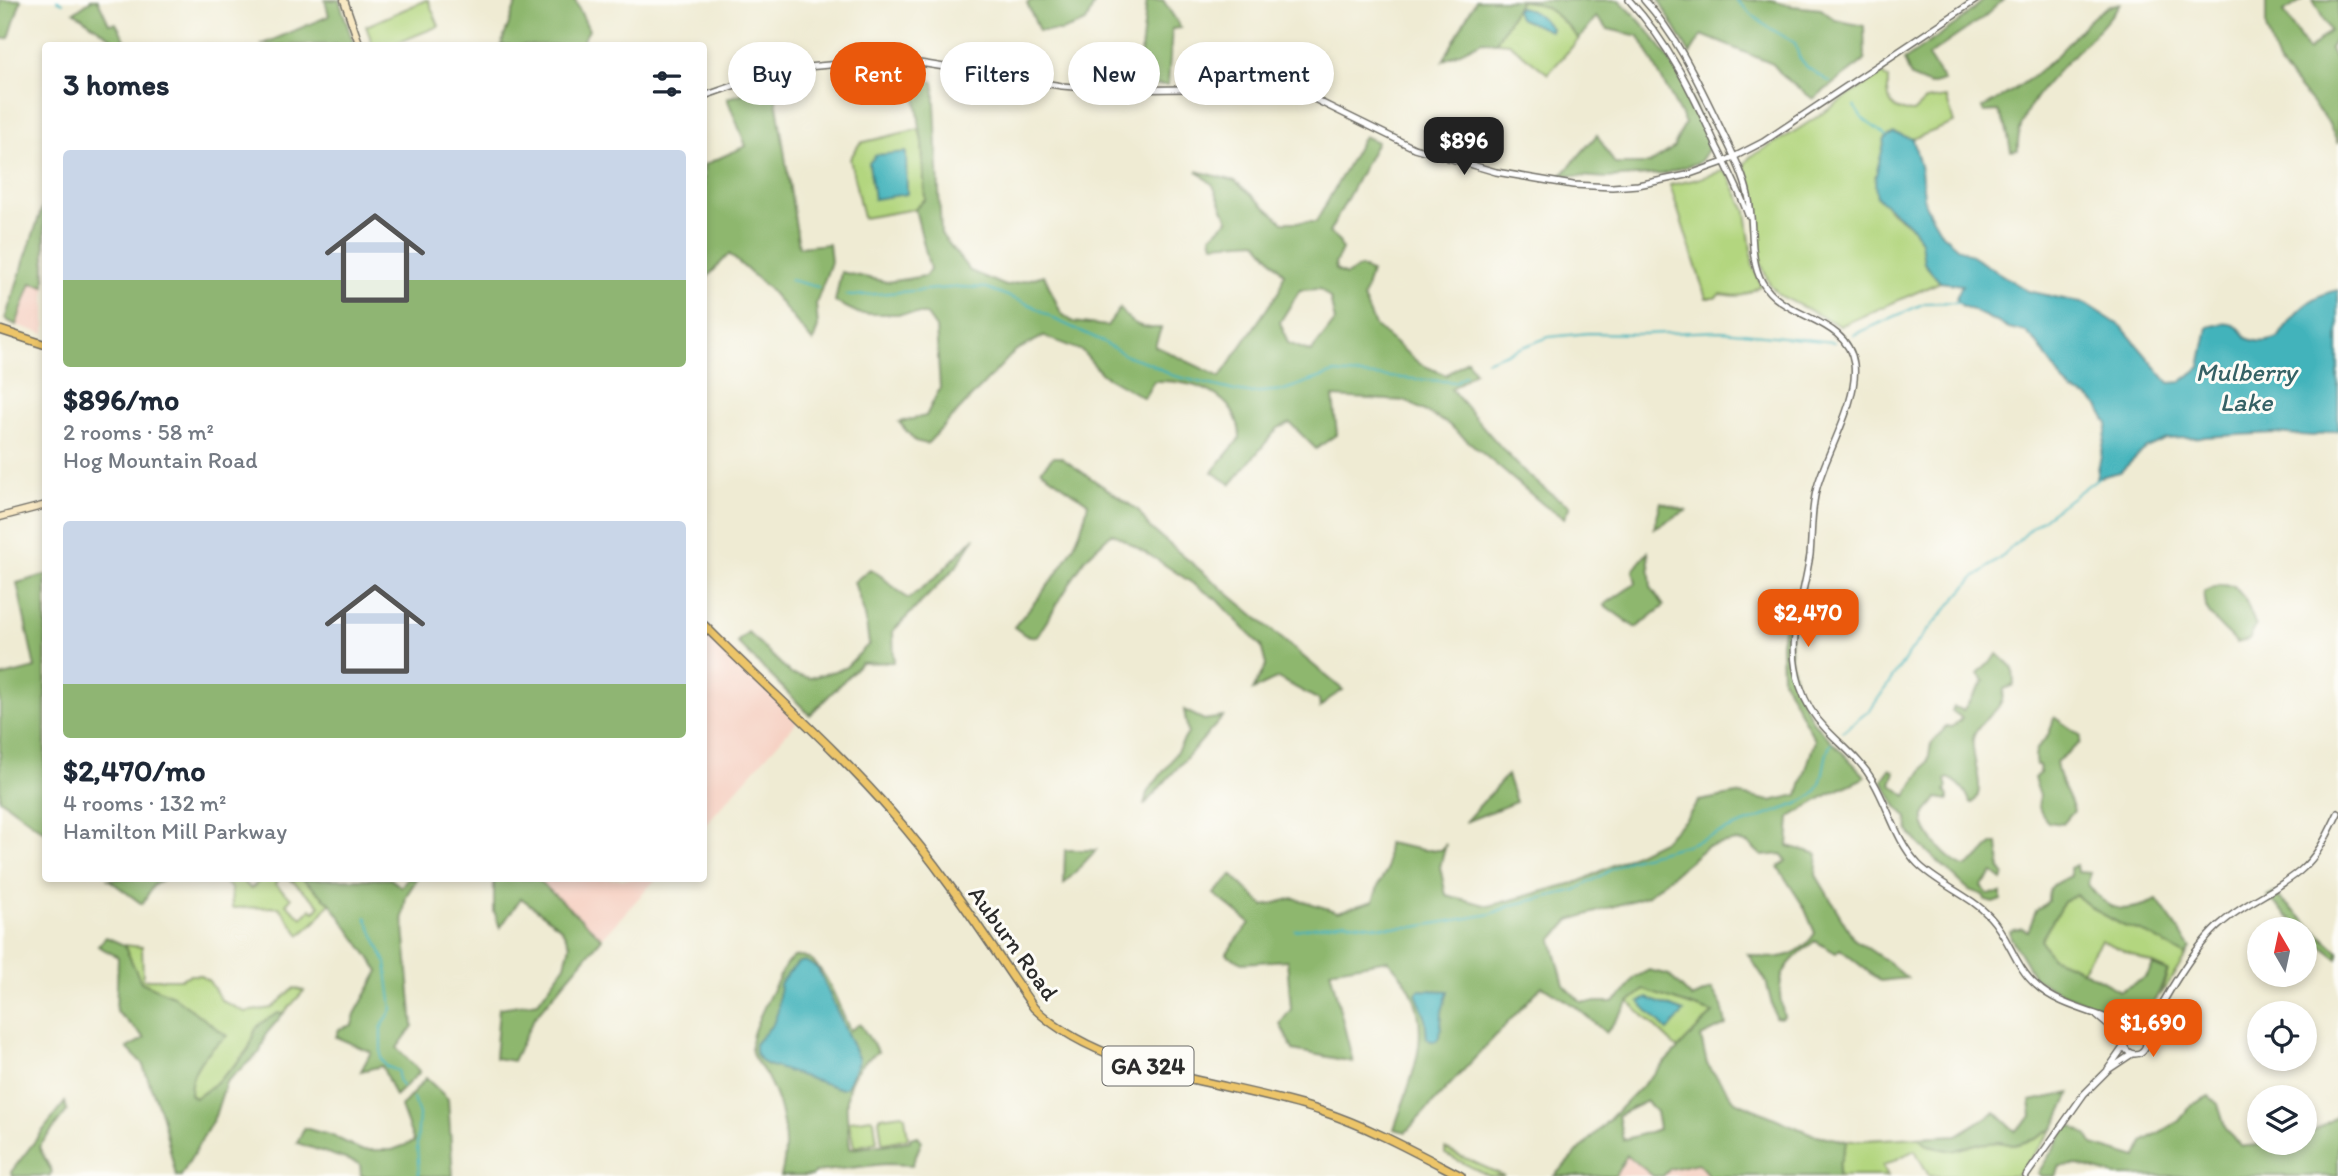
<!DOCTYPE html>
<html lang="en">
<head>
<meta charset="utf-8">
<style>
  body { margin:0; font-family:Itim,sans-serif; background:#f2f2f3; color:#1f2937; height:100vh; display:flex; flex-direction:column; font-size:26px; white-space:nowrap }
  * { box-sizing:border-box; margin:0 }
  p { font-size:23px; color:#747a83 }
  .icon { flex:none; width:38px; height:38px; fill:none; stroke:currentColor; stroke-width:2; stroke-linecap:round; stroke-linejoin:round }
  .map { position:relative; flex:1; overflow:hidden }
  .side { position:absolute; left:42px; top:42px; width:665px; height:840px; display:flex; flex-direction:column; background:#fff; border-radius:7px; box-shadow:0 4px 10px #0003 }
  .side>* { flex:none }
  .banner { position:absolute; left:728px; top:42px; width:665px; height:63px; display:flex; gap:14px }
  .needle { width:46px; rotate:351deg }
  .tools { position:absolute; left:2247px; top:917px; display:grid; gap:14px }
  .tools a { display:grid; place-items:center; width:70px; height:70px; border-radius:50%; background:#fff; box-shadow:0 4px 10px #0003; font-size:35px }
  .price { position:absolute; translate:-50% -60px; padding:0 16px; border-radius:14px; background:#ea580c; color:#fff; font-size:23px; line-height:46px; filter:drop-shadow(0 2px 4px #0008) }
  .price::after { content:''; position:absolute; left:50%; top:42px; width:21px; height:16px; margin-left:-10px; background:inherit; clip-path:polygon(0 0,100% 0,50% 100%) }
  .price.selected { background:#222; color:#fff }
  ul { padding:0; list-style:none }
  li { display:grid; align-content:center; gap:14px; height:371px; padding:0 21px }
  li span { display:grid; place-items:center; height:217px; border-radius:7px; color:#555 }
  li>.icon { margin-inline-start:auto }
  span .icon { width:126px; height:126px; fill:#fffc; stroke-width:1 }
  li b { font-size:30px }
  h2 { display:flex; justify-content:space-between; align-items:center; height:84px; padding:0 21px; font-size:30px }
  .pill { padding:0 24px; border-radius:32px; background:#fff; box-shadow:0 4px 10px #0003; font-size:24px; line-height:63px }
  .pill.selected { background:#ea580c; color:#fff }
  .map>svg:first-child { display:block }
  .built { fill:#f6d2c4 }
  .green { fill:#b3d67f; stroke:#6f8055; stroke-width:2; fill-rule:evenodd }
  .forest { fill:#8eb76e; stroke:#5c714c; stroke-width:2; fill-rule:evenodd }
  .water { fill:#43b3bb; stroke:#376f73; stroke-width:2 }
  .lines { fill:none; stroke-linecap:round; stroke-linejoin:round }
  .stream { stroke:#43b3bb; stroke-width:2 }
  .tertiary-casing { stroke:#706e66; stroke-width:8 }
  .secondary-casing { stroke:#706e66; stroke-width:9 }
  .primary-casing { stroke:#706e66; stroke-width:10 }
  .tertiary { stroke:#fff; stroke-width:5 }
  .secondary { stroke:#f8e8c3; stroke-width:6 }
  .primary { stroke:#edc569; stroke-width:7 }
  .labels { text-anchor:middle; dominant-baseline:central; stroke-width:6; stroke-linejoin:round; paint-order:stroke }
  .shield { fill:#fdfcf7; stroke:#6a6a68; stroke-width:2 }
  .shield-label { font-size:23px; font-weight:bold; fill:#2b2b2b }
  .street-label { font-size:24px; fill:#2b2b2b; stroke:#fdfcf7 }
  .water-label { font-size:26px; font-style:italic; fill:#356165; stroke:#fdfcf7 }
</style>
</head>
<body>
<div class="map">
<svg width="2338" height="1176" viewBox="0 0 2338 1176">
  <rect width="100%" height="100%" fill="#fdfcf7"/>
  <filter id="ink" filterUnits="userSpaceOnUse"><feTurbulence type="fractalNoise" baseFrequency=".0143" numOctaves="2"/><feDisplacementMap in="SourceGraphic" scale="14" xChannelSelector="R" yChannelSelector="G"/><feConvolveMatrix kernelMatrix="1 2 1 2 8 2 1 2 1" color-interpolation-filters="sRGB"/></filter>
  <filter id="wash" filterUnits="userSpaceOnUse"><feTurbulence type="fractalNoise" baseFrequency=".00686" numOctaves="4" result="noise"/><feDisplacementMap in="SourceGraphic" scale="28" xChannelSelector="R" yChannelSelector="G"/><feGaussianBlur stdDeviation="1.57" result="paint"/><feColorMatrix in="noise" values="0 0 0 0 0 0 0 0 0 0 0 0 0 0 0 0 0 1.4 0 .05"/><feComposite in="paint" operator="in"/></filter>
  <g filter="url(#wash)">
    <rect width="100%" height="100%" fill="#efebd3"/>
    <path class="built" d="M31 283 45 286V334L16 325Z
      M704 625 802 716 704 826Z
      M537 879H656L602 938Z
      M1627 1155 1653 1176H1615Z
      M1698 1163 1709 1176H1663L1670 1169Z"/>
    <path class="green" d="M426 0H428L439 26 392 45H373L366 26Z
      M1520 1C1545 1 1564 20 1579 39L1548 74 1509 43 1496 42Z
      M1882 74 1888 79C1887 101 1889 112 1913 112L1926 100 1946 97 1954 123 1913 139 1894 133 1885 138 1882 157 1875 177 1888 209 1913 228 1921 241 1924 263 1940 282 1840 326 1779 295 1769 283 1761 264 1754 190 1744 165 1750 157 1797 130Z
      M919 129 922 142 925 199 915 209 863 218 850 159 860 143ZM905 152 907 194 874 198 869 163Z
      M1722 171 1728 174 1746 211 1753 266 1761 285C1742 298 1742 297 1720 294L1715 298H1706L1670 185 1694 180Z
      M220 879H241L251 889 258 882 255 879H279L275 884 291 898 286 904 302 918 311 909 314 912 320 905 290 879H303L330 903 316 921 300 935 279 907 232 908 231 888Z
      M2075 895 2093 909 2124 926 2141 931 2186 956 2160 996 2168 971 2101 940 2082 970 2051 957 2041 940 2064 902Z
      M124 945 142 947 143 979H180L190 975H200L209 981 222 1001 245 1012 272 1008 294 988 304 991 283 1014 278 1013C272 1018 259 1023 256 1029 252 1036 252 1044 247 1050 238 1063 208 1092 194 1098L190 1094C190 1068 207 1052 226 1036L173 996 141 982Z
      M1644 990 1713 1013 1678 1049 1629 1002Z
      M902 1114 905 1116 908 1138 885 1143 882 1142 879 1119 881 1117Z
      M871 1118 874 1120 877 1142 854 1147 849 1123 851 1121Z
      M2054 1128 2017 1176H1929L1915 1150 1883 1166 1888 1176H1838L1839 1165 1847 1141 1919 1137 1928 1146 1952 1151 1976 1144 1999 1142 2014 1145 2035 1139Z
      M1445 1149 1504 1176H1489L1445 1154Z"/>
    <path class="forest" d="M0 0H21L9 38 0 39Z
      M91 0H98L109 24 116 23 128 45H116L113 39 74 12Z
      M325 0H339L354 45H261L329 16Z
      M516 0H575L589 30 580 45H501L516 4Z
      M1032 0H1096L1086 22 1061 31H1039L1027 3Z
      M1147 0H1163L1181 28 1172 29 1168 85H1137Z
      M1476 0H1619C1659 36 1697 96 1709 148L1700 162 1663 174 1607 178 1562 175 1597 135 1615 164H1649L1673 148 1685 123 1639 36 1608 29 1596 17 1579 39C1564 21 1545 0 1520 1L1496 42 1482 41 1443 61Z
      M1659 0H1772L1792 6 1821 9 1835 20 1864 26 1865 60 1813 99 1783 76 1773 64 1702 35 1690 54Z
      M1984 0H2003L1984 17 1928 56 1944 81 1930 85 1911 77 1904 60 1957 23Z
      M2266 0H2302L2284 12 2308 51 2330 31 2313 0H2338V32L2330 49 2338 67V144L2328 122 2278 63 2266 28Z
      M2120 3C2093 47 2014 93 2018 150L2011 151 2006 127 1998 111 1984 112 1982 108C2009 94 2033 79 2054 58 2075 39 2092 8 2120 3Z
      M913 77 934 82 941 234 970 271 1006 286 1044 275 1061 313 1073 322 1107 326 1120 308C1130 324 1141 329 1161 328L1155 346 1220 377 1279 291 1284 274 1257 241 1213 244 1211 236 1228 220 1213 185 1197 171 1235 181 1283 222H1316L1364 136 1377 142 1329 233 1338 239 1342 249 1335 264 1336 270 1346 275 1360 267 1371 272 1363 298 1375 326 1420 364 1446 375 1467 360 1475 372 1451 389C1487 430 1522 479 1570 506L1564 518 1545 506 1448 424 1406 401 1333 397 1337 434 1316 449 1290 423 1278 428 1231 484 1212 472 1240 438C1239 394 1193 380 1154 381L1144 398 1102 374 1082 351 1044 336 1015 351 927 444 915 441 899 422 926 416 940 388 936 328 926 314H860L835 302 841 272 887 282 925 276 930 269 915 209 925 199 922 142ZM1320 289 1330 298 1335 321 1311 352 1288 343 1280 322 1300 290Z
      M774 85 799 247 829 244 831 262 816 304 818 327 813 342 769 289 729 254 704 281V165L746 146 727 98Z
      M45 199V286L31 283 16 325 5 319Z
      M1053 457H1060L1139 511 1149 527 1343 690 1329 699 1320 708 1319 700 1278 678 1253 690 1266 665 1261 646 1216 599 1156 559 1112 533 1085 559 1037 637 1025 635 1014 627C1046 588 1080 553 1088 503L1041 470Z
      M1661 502 1686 511 1654 528Z
      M975 537 956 567 893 631 894 662 861 663 810 715 737 642 748 632 791 674 810 678 845 668 869 644 865 616 854 582 870 569 881 576 908 599 936 577Z
      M1648 552 1651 587 1664 606 1636 628 1604 605 1636 583 1633 570Z
      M45 575H46L45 832 0 799V677L35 668 17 583Z
      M2219 585 2234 586 2245 599 2256 626 2249 640 2237 643C2223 629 2201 613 2204 592Z
      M1791 588 1798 590 1791 629 1790 656 1797 690 1813 722 1866 777 1829 794 1790 817 1788 846 1818 854 1816 875 1854 939 1888 962 1907 978 1880 981 1840 949 1836 953 1815 941C1784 964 1773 977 1784 1016L1781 1018 1775 1017 1766 981 1748 954C1774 962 1799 958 1815 933L1804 907 1778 867 1786 861 1782 854 1762 856 1749 844 1736 841 1706 847 1647 896 1570 920 1552 940 1564 985 1581 1002H1613L1624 993 1634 978 1649 970 1669 975 1692 998 1712 989 1722 1006 1726 1025 1701 1037 1707 1064 1735 1101 1812 1134 1847 1141 1839 1165 1838 1176H1709L1698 1163 1670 1169 1663 1176H1653L1627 1155 1615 1176H1554L1713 1013 1644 990 1629 1002 1606 1033 1576 1007 1542 986 1406 1132 1394 1129C1409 1084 1433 1037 1411 991 1406 980 1396 969 1388 960L1330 970 1353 1062 1293 1050 1280 1024 1291 1009 1287 960 1242 963 1226 954 1250 923 1214 894 1232 875 1264 906 1294 898 1338 912 1373 901 1379 884 1387 870V843L1423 850H1441L1446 844 1440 867 1446 895 1489 906 1581 881 1664 840 1685 820 1699 801 1736 794 1770 801 1798 795 1815 740 1782 678 1781 643 1789 589ZM1419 990 1448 991 1442 1011 1440 1037 1431 1041 1427 1037 1425 1016 1417 994ZM1647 1101 1656 1112 1659 1129 1623 1140 1618 1115Z
      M1998 654 2013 668 2014 685 2004 689C2003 716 1978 716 1973 739 1970 758 1988 789 1973 803L1970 802C1966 791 1959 782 1948 778L1945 780 1947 787 1945 791 1948 796V800L1937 798C1934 805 1926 809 1924 816 1921 832 1951 865 1966 867L1984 853 1993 843H1998L2000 869 2005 875 2002 880 1993 873 1981 886 1988 894 2001 893V900L1993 903 1986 901 1983 895 1969 890 1920 845 1909 832 1907 818 1896 805 1882 780 1890 769 1895 772 1891 784 1906 796 1928 761 1931 744 1946 727H1952L1962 718 1952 711 1954 707 1963 710 1984 681 1978 674Z
      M1184 710 1204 720 1223 717 1144 805 1147 793 1170 763 1188 733Z
      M2054 717 2081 736 2080 743 2056 762C2058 782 2068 792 2074 811L2063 824 2048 822C2041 815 2036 805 2040 796L2034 778 2040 773 2039 765H2036C2033 752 2037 748 2045 739 2051 733 2052 725 2054 717Z
      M1507 775 1516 802 1465 822Z
      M1065 850H1096L1064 884Z
      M2076 865 2077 872 2090 873 2088 884C2108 913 2126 914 2157 900L2191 948 2186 956 2141 931 2124 926 2093 909 2076 895 2064 902 2041 940 2051 957 2082 970 2120 991 2146 977 2153 965 2168 971C2159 990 2153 1018 2127 1021L2053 989 2034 977 2011 938 2010 931 2022 928 2028 931 2036 911 2048 901C2047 884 2058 882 2071 876L2070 868Z
      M108 879H163L153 886 142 904Z
      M303 879H391L401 887 407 879H417L406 896 403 916 413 1026 397 1048 420 1072 395 1096 382 1066 361 1071 371 1052 336 1037 339 1029 352 1025 355 1014 379 971 330 903Z
      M494 879H537L602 938 534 1018 513 1061 495 1058 499 1008 538 1002 565 965 570 945 561 928 521 898 500 928 494 911Z
      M2274 893 2338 951V959L2305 933V929H2301L2268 897Z
      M106 937 124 945 141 982 173 996 227 1036C207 1051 190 1068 190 1094L194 1098C207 1093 239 1063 248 1050 252 1044 252 1036 256 1029 260 1022 271 1017 278 1013L283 1014 266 1034 260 1052 226 1082 215 1116 181 1176H176L162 1116 142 1063 127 1048 145 1038 116 1011 118 957 98 946Z
      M803 956C826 962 839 1009 850 1030L860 1024 878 1052C837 1076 847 1108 850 1149L910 1141V1138L918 1136 922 1141 912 1165 885 1164 815 1172 812 1176H781C790 1143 783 1107 767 1077 761 1065 750 1059 751 1044 752 1026 777 982 786 964L794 957Z
      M426 1078 448 1099 453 1176H361L360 1164 297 1143 304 1128 333 1136 361 1150H392L414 1142 401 1107Z
      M2070 1093 2054 1128 2035 1139 2014 1145 1999 1142 1976 1144 1952 1151 1928 1146 1919 1137 1957 1135 1995 1112 2015 1131 2032 1116 2030 1101Z
      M2209 1096 2218 1104 2226 1130 2242 1146C2258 1147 2276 1138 2292 1146L2296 1143H2305V1137L2337 1116 2338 1105V1176H2116L2078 1165 2060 1166 2056 1176H2041L2038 1173 2069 1124 2087 1135 2093 1145 2137 1158 2143 1142 2179 1121 2192 1105Z
      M65 1102 67 1111 39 1147 52 1172 49 1176H13L11 1172Z"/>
    <path class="water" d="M1519 7C1533 9 1542 18 1551 28L1550 31 1519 18 1516 10Z
      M1894 133 1913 139 1921 170 1925 205 1942 234 1957 247 2028 291 2086 304 2122 327 2169 383 2181 382 2200 367 2208 327C2218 324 2228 321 2237 327 2242 329 2244 336 2249 339 2258 343 2270 342 2278 338 2293 314 2310 295 2338 290V430L2313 436 2275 433 2166 439 2146 448 2120 472 2096 478 2108 424 2098 406 2088 397 2072 391 2062 380 2037 343 2026 332 2009 328 1961 305 1956 298 1962 285 1940 282 1924 263 1921 241 1913 228 1877 197C1871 177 1882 158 1885 138Z
      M906 152 907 194 874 199 869 163 876 155Z
      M805 961 818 969 859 1060 846 1087 842 1089 768 1065 760 1060 755 1052V1044L773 1024 778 1011 780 984 783 979 798 963Z
      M1419 990 1448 991 1442 1011 1440 1037 1437 1041H1431L1427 1038 1425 1016 1416 994Z
      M1647 998 1684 1012 1668 1031 1639 1002Z"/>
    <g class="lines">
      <path class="stream" d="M57 0 63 3
        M1736 0 1763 24 1795 43 1799 57 1808 68 1830 82
        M1854 106 1862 118 1886 136
        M790 280 818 287
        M845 295 852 296 961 287 987 288 1033 306 1054 319 1098 339 1125 355 1149 363 1171 375 1235 391 1248 393 1284 390 1334 373 1455 382 1465 375
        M1853 335 1925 303 1960 302
        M1486 361 1549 337 1589 333 1641 334 1722 331 1834 342
        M1842 732 1871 709 1915 645 1973 579 1999 559 2034 526 2099 477
        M366 917 386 963 392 1009 381 1028V1058L386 1066 398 1071V1080L402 1086
        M1295 930 1345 922 1383 927H1415L1491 914 1512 905 1576 890 1628 860 1686 845 1797 804C1802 801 1809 798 1813 794 1826 783 1822 758 1831 743
        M413 1098 419 1114 417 1145 419 1176"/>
    </g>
  </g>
  <g filter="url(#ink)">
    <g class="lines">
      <defs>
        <path id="tertiary" d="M1629 0C1670 45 1692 92 1717 147 1728 169 1740 192 1748 215
          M1644 0C1677 36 1697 80 1719 125 1729 147 1743 171 1748 195 1755 223 1748 257 1762 282 1783 320 1847 316 1854 364 1859 402 1825 454 1816 491 1811 512 1812 533 1810 555 1806 582 1798 608 1795 636 1791 669 1802 705 1826 729 1842 746 1861 760 1873 781 1889 808 1896 841 1918 864 1939 885 1970 895 1990 917 2009 937 2015 967 2036 985 2054 1002 2082 1009 2104 1017 2114 1021 2123 1027 2132 1032
          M704 96 753 79 807 67 895 59 1062 86 1110 90 1262 88 1308 96 1414 148 1496 172 1573 185 1612 187 1638 185 1687 175 1724 162 1763 142 1976 0
          M2097 1016 2117 1033 2123 1042
          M2124 1043a11 11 0 1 1 22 0a11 11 0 1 1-22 0Z
          M2137 1032 2156 1014
          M2145 1038C2159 1006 2195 944 2223 922 2246 902 2276 891 2300 871 2318 856 2328 834 2338 813
          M2108 1069 2124 1046
          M2026 1176 2084 1094 2108 1070 2132 1054"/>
        <path id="secondary" d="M344 0 360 46
          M0 517 46 505"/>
        <path id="primary" d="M0 330 46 345
          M704 625C766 688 834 746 893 814 946 874 988 942 1034 1008 1105 1076 1231 1081 1321 1111 1370 1127 1415 1152 1461 1176"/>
      </defs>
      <use href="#tertiary" class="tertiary-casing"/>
      <use href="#secondary" class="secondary-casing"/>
      <use href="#primary" class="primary-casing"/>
      <use href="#tertiary" class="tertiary"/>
      <use href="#secondary" class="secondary"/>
      <use href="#primary" class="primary"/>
    </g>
  </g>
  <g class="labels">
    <rect class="shield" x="1102.5" y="1046.5" width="91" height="39" rx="5"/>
    <g class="shield-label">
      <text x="1148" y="1066">GA 324</text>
    </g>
    <g class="street-label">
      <text transform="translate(1014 943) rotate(54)">Auburn Road</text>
    </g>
    <g class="water-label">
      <text x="2246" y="372">Mulberry<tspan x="2246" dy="30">Lake</tspan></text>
    </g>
  </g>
</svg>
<div class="tools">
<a><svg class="needle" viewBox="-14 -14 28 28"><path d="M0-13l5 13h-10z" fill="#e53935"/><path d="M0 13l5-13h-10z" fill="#747a83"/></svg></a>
<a><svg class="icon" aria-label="locate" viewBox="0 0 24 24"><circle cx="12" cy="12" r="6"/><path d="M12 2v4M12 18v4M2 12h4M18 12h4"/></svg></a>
<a><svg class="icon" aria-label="layers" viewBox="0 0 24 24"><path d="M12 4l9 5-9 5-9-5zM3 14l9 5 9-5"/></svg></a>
</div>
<b class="price selected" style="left:1464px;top:177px">$896</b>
<b class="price" style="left:1808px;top:649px">$2,470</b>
<b class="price" style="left:2153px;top:1059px">$1,690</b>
<div class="banner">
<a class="pill">Buy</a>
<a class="pill selected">Rent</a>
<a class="pill">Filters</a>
<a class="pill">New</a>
<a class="pill">Apartment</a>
</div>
<section class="side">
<h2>3 homes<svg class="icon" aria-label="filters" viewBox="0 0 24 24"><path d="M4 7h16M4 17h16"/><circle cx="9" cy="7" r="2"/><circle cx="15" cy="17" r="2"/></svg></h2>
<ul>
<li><span style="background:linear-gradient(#c9d6e8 60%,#8fb573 0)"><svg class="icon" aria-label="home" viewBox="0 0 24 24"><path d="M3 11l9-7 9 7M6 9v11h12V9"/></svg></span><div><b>$896/mo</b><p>2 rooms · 58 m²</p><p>Hog Mountain Road</p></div></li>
<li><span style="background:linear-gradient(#c9d6e8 75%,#8fb573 0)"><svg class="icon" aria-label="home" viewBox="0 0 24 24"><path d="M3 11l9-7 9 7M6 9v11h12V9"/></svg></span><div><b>$2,470/mo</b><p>4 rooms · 132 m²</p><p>Hamilton Mill Parkway</p></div></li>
</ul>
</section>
</div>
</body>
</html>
